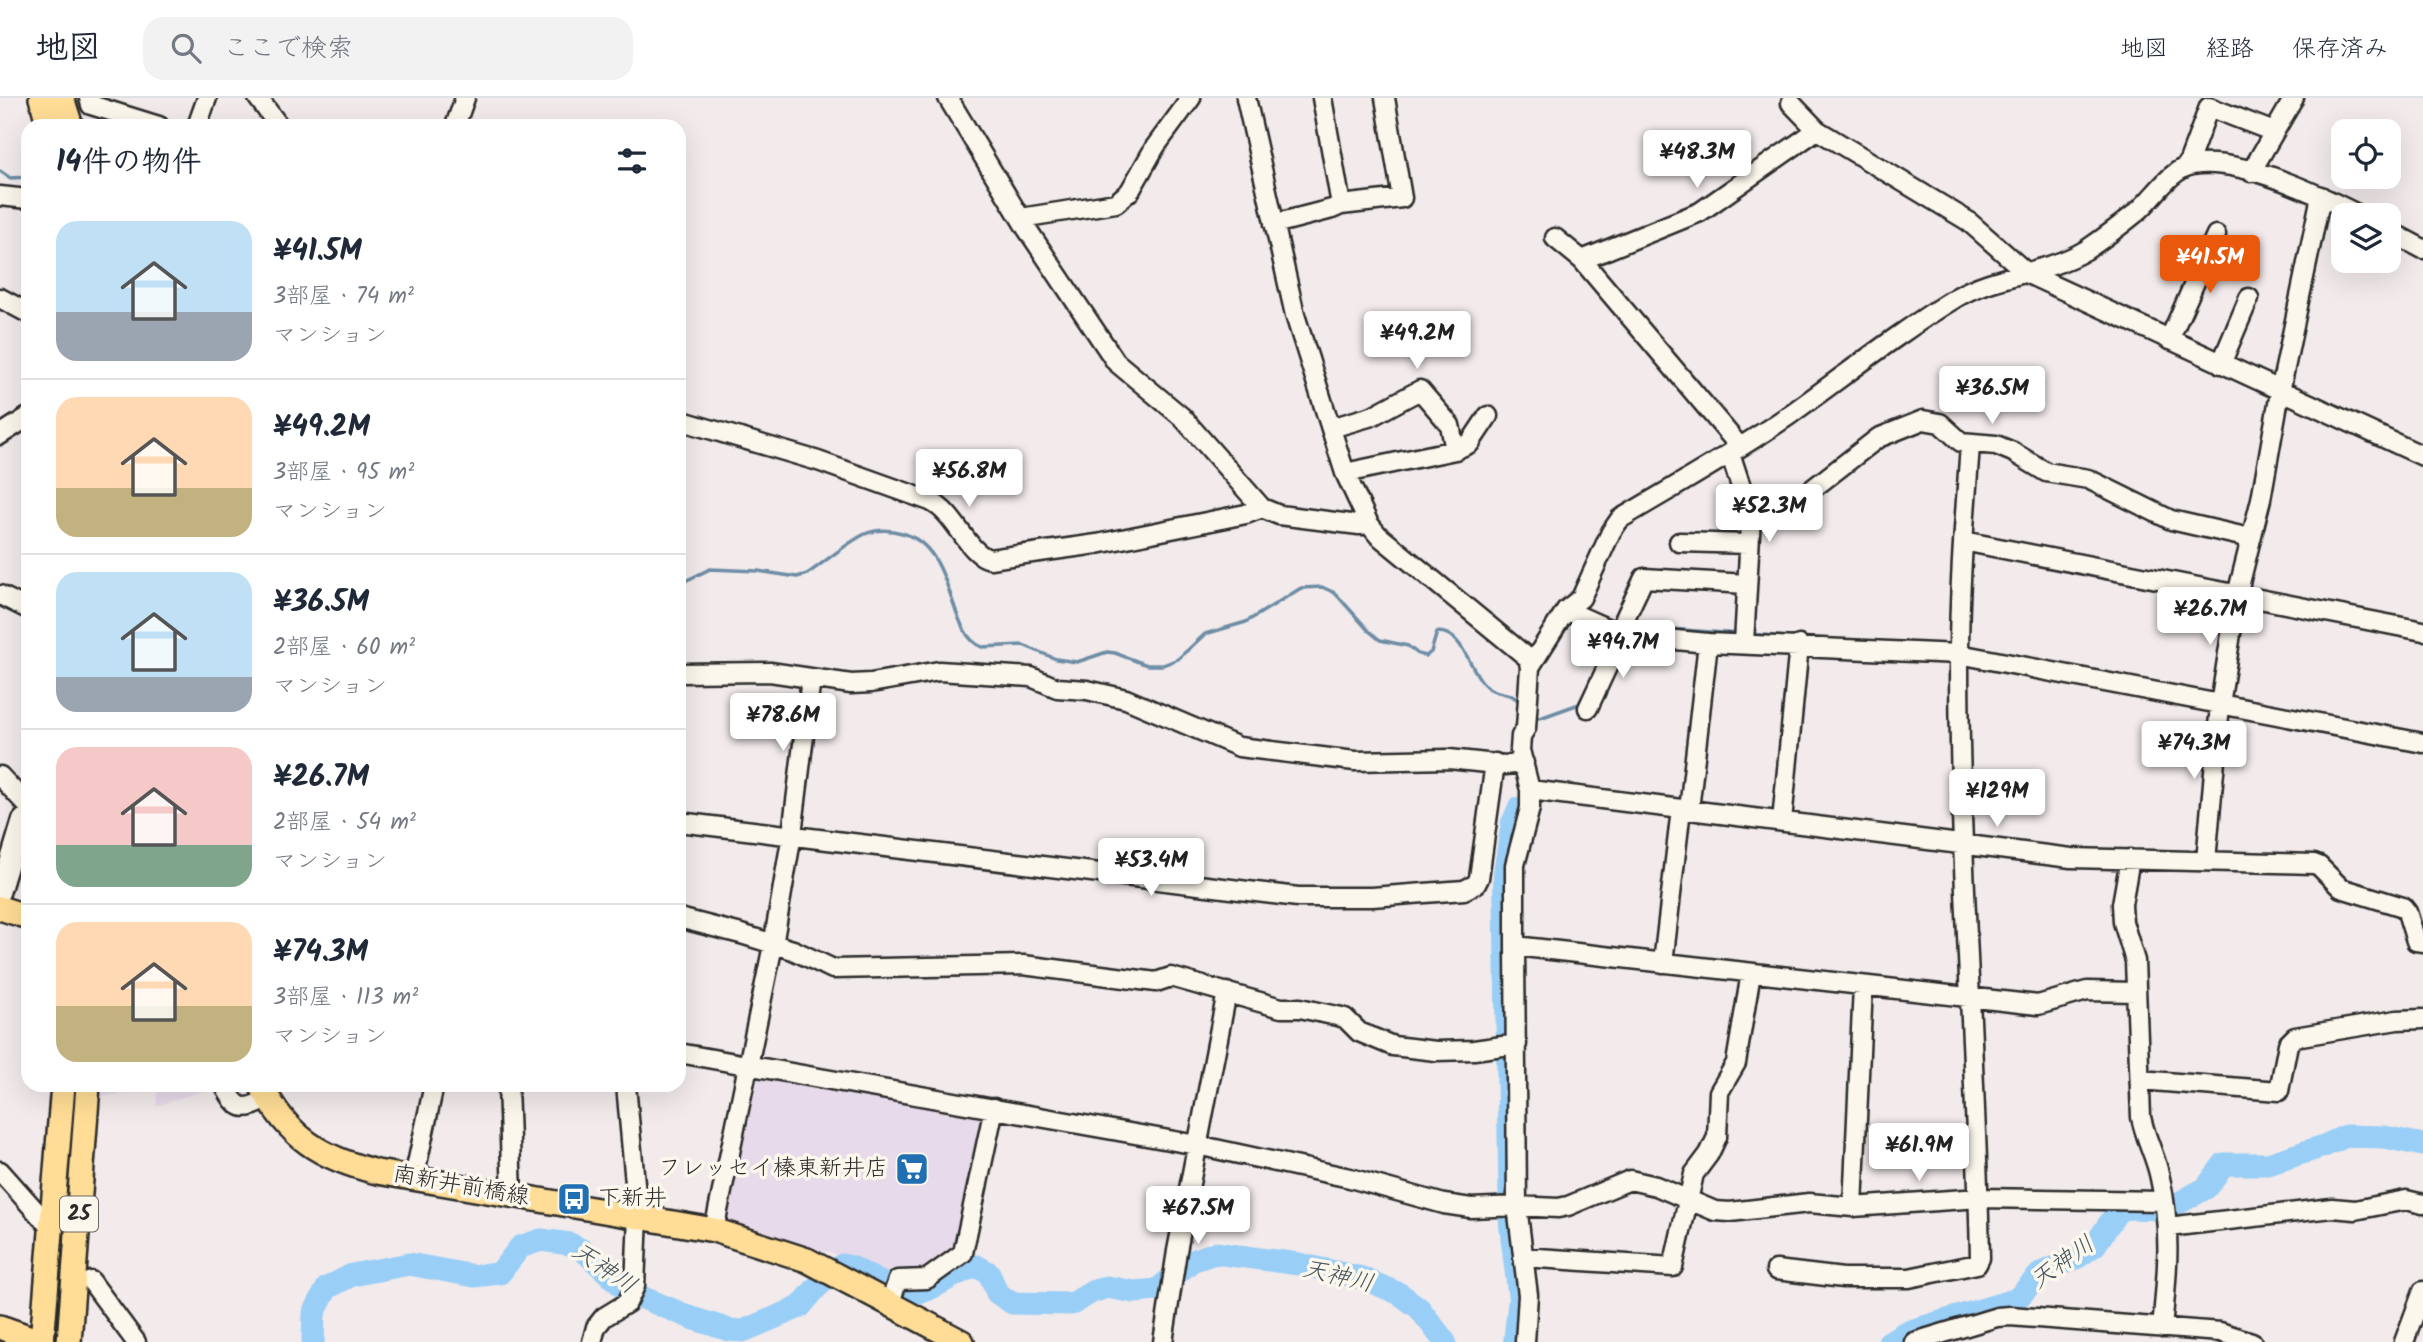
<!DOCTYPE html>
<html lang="ja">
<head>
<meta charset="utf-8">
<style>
  body { margin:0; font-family:Kalam,"Klee One",sans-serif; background:#f2f2f3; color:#1f2937; height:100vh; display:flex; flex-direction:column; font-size:26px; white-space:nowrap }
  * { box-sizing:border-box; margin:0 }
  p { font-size:23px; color:#747a83 }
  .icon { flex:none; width:38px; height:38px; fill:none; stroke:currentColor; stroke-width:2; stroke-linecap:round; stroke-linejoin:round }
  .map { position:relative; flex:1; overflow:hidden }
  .side { position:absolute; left:21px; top:21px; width:665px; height:973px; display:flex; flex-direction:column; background:#fff; border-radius:21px; box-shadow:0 7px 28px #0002 }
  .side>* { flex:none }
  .fabs { position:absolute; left:2331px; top:21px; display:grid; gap:14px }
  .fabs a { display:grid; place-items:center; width:70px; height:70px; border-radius:14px; background:#fff; box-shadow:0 7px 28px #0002; font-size:35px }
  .price { position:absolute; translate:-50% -60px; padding:0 16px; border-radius:7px; background:#fff; color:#222; font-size:23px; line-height:46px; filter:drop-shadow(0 2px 4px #0008) }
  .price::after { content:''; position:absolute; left:50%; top:42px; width:21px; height:16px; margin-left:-10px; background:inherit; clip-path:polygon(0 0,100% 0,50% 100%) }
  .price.on { background:#ea580c; color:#fff }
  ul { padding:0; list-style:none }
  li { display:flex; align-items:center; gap:21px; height:175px; padding:0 35px }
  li+li { border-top:2px solid #e0e1e3 }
  li span { display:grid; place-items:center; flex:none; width:196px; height:140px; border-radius:21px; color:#555 }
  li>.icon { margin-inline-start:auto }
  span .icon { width:84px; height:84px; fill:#fffc; stroke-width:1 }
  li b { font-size:30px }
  h2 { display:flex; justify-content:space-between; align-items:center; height:84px; padding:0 35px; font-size:30px }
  header { display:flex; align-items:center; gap:42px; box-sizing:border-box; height:98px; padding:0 35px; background:#fff; border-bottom:2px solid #e0e1e3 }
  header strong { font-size:33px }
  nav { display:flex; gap:38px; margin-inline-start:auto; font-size:24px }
  .search { width:490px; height:63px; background:#f2f2f3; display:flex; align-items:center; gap:18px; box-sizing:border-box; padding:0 24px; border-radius:21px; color:#747a83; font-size:26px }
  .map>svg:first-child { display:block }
  .built { fill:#e7daea }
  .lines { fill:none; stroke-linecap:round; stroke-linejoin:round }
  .stream { stroke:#6d8da5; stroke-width:3.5 }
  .canal { stroke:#99cef7; stroke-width:14 }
  .river { stroke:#99cef7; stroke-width:23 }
  .minor-casing { stroke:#2b2b2b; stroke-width:23 }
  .major-casing { stroke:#2b2b2b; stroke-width:28 }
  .minor { stroke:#fbf7ec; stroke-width:18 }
  .major { stroke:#ffdd96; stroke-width:23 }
  .labels { text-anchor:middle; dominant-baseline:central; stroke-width:7; stroke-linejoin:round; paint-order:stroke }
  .shield { fill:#fbf7ec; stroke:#696865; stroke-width:2 }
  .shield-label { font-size:21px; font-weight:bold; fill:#2b2b2b }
  .poi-label { font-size:23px; fill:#2b2b2b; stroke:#fbf7ec; text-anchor:end }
  .street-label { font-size:23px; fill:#2b2b2b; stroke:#fbf7ec }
  .water-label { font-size:24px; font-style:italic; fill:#46545e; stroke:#fbf7ec }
</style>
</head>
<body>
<header>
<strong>地図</strong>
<div class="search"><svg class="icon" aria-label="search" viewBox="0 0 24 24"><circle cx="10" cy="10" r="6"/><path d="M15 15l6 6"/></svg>ここで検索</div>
<nav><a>地図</a><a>経路</a><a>保存済み</a></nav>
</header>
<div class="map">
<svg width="2423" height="1244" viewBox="0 0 2423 1244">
  <rect width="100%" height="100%" fill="#f2eaeb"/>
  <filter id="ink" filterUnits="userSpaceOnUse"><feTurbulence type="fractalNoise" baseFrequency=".0143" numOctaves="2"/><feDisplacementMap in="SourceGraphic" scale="14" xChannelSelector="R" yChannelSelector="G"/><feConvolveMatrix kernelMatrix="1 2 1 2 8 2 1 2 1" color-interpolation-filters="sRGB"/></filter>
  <g filter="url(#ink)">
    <path class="built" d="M752 973 988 1016 962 1150 936 1172 893 1184 830 1154 815 1153 725 1123 724 1116Z
      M101 987H214L215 989 156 1008 157 991 101 999Z"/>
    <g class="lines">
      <path class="stream" d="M0 73 10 80 28 79
        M679 486 710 471 758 473 797 479 807 476C825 464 845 446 865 436 877 431 889 431 902 435 957 450 946 536 982 549L1023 547 1056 561 1077 564 1107 554 1115 555 1147 567H1163L1178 561 1205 536 1246 524 1301 490 1322 489 1335 495 1369 533 1380 542 1408 548 1418 556 1426 558 1431 554 1437 534C1462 533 1469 569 1483 585 1496 600 1510 590 1521 606
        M1628 528 1739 536
        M1750 536 1826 542
        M1532 619 1540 620 1579 606 1602 560"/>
      <path class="canal" d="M1510 1244 1515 1201 1506 1128 1500 775 1508 724 1516 706"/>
      <path class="river" d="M313 1244 314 1215 327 1190 352 1177 409 1166 474 1178 500 1175 520 1149 541 1142 570 1146 584 1153 625 1191 641 1199 692 1220 729 1232 743 1233 800 1209 817 1189 842 1167 851 1169C872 1179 903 1202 927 1192 944 1184 958 1174 976 1168L989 1175 997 1195 1012 1205 1072 1206 1092 1194 1107 1189 1134 1194 1157 1192 1192 1163 1215 1155 1299 1166 1362 1180 1400 1196 1419 1210 1445 1244
        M1889 1244 1904 1235 2017 1201 2040 1176 2078 1159 2095 1147 2117 1114 2125 1110 2161 1111 2177 1106 2206 1090 2224 1066H2268L2324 1048 2346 1038 2384 1039 2423 1047"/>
      <defs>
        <path id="minor" d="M89 0 91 7 159 28
          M258 0 279 28
          M948 0 1027 131 1116 264 1182 319 1262 410 1279 417 1359 427 1369 426
          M1246 0 1295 217 1345 375 1369 426 1378 437 1528 560 1530 569 1526 630 1521 638 1520 652 1530 692V710L1515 767V848L1517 1108 1528 1197 1525 1244
          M1791 5 1817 32 1968 123 2028 176 2423 358
          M197 28 207 0
          M455 28 465 0
          M2187 68 2209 9 2274 34
          M2251 74 2294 0
          M0 98 28 101
          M1341 107 1402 100 1385 0
          M1021 120 1116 105 1130 93 1155 49 1191 0
          M1274 126 1332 111 1341 107 1322 0
          M2389 133 2423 151
          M1555 140 1582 162 1740 349
          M1582 162 1700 114 1817 32
          M0 200 28 215
          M2169 242 2216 137
          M2221 266 2249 200
          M679 322 818 363 930 403C957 416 967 456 990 461L1097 446 1246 416 1262 410
          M1331 330 1372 318 1420 292 1450 327 1455 352
          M0 337 28 319
          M1730 355 1751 419 1744 545
          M1345 375 1455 352 1470 345 1488 318
          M1751 419 1802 399 1878 340 1923 322 1940 325 1961 344 1996 347 2013 354 2046 374 2088 381 2171 422 2250 440
          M1963 443 2423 533
          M1679 444 1749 446
          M0 497 28 511
          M1566 512 1622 537 1708 545 1959 556 2423 645
          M1618 535 1644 480 1747 486
          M1530 569 1566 512 1581 500 1611 434 1620 421C1677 387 1734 355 1788 318 1844 278 1898 235 1957 199 1996 176 2046 176 2086 152 2104 140 2121 127 2137 114 2154 100 2171 70 2193 67 2239 59 2318 96 2359 117
          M679 575 770 574 851 586 871 585 939 573 1031 579 1057 590 1087 592 1126 601 1239 649 1355 663 1449 661 1505 667 1524 665
          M1588 610 1622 537
          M0 678 28 708
          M1530 692 2071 760 2314 766 2319 768 2341 790 2403 809 2407 814 2416 843 2423 844
          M1689 712 1708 545
          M1782 723 1799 547
          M679 724 1298 799H1372L1464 792 1476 786 1479 780 1495 665
          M2130 761 2122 806 2123 824 2135 863 2141 1019C2145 1040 2156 1059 2160 1080 2172 1133 2167 1178 2162 1230
          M2206 763 2220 607 2237 497 2261 401 2280 294 2321 98
          M0 795 22 722 28 716
          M679 820 741 836 793 852 833 871 1023 867 1156 884 1171 879 1281 910H1300L1337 918 1345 920 1359 934 1393 948 1436 953 1474 952 1517 946
          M1515 848 2038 907 2087 893 2135 894
          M1663 865 1681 711
          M1863 888 1853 1109 1979 1100 2163 1103
          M679 955 1197 1047 1350 1080 1444 1106 1471 1110 1517 1108 1558 1110 1568 1108 1630 1082 1656 1088 1715 1113 1730 1114 1809 1105 1853 1109
          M2140 982 2279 993 2288 946 2295 939 2397 922 2423 921
          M224 987C238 1012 241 1014 268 1001
          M508 987 512 1097
          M0 1073 50 1129
          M414 1080 434 987
          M2168 1129 2332 1110 2355 1112 2406 1102 2423 1106
          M714 1132 773 847 792 736 811 580
          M1523 1159 1673 1169 1694 1076 1709 1056 1717 1039 1719 994 1736 965 1751 875
          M1776 1172 1843 1180H1909L1977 1166 1980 1160C1976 959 1959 759 1959 558 1959 487 1965 417 1970 347
          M91 1183 136 1244
          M890 1204 898 1182 927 1181 963 1155 994 1010
          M592 1244 596 1229 604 1219 627 1205 635 1188 638 1118 626 987
          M1163 1244 1177 1153 1227 894
          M1914 1244 1997 1219 2010 1218 2220 1234 2252 1244
          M2404 1244 2423 1193"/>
        <path id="major" d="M41 0 49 28
          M62 0 71 28
          M0 810 28 819
          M261 987C288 1040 321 1060 377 1074L714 1132 807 1162 962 1244
          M0 1229 43 1244
          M42 1244 63 987
          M69 1244 88 987"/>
      </defs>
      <use href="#minor" class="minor-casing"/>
      <use href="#major" class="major-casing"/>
      <use href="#minor" class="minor"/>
      <use href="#major" class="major"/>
    </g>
  </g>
  <defs>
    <symbol id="supermarket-square" viewBox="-11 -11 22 22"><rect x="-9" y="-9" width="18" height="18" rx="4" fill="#1f6fb2" stroke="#fbf7ec"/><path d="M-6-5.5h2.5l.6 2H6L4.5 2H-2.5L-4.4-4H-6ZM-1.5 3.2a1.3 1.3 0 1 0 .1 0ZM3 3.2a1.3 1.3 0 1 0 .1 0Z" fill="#fff"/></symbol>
    <symbol id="bus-square" viewBox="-11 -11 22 22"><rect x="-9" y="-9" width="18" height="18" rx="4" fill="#1f6fb2" stroke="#fbf7ec"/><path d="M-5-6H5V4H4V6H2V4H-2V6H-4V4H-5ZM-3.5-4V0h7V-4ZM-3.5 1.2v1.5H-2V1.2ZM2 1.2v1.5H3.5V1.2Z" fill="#fff"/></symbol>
  </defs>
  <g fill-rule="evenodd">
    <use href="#supermarket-square" x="893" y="1052" width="38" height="38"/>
    <use href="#bus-square" x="555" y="1082" width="38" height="38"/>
  </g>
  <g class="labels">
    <rect class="shield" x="60" y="1098.5" width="38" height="35" rx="5"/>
    <g class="shield-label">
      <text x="79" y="1116">25</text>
    </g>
    <g class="poi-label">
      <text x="888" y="1071">フレッセイ榛東新井店</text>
      <text x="598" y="1101" text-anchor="start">下新井</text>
    </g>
    <g class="street-label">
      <text transform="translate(461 1088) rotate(10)">南新井前橋線</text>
    </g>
    <g class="water-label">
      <text transform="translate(2063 1165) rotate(-36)">天神川</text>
      <text transform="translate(604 1171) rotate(34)">天神川</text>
      <text transform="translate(1338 1179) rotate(13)">天神川</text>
    </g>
  </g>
</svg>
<div class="fabs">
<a><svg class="icon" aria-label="locate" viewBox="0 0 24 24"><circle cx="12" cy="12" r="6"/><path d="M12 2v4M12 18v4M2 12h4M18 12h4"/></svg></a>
<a><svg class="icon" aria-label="layers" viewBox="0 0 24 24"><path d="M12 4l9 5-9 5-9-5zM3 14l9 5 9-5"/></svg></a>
</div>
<b class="price" style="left:1697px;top:92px">¥48.3M</b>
<b class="price on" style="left:2210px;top:197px">¥41.5M</b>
<b class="price" style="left:1417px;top:273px">¥49.2M</b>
<b class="price" style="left:1992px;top:328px">¥36.5M</b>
<b class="price" style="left:969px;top:411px">¥56.8M</b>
<b class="price" style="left:1769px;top:446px">¥52.3M</b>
<b class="price" style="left:2210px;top:549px">¥26.7M</b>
<b class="price" style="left:1623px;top:582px">¥94.7M</b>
<b class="price" style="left:783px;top:655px">¥78.6M</b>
<b class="price" style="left:2194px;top:683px">¥74.3M</b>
<b class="price" style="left:1997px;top:731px">¥129M</b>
<b class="price" style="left:1151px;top:800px">¥53.4M</b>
<b class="price" style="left:1919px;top:1085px">¥61.9M</b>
<b class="price" style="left:1198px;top:1148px">¥67.5M</b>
<section class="side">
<h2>14件の物件<svg class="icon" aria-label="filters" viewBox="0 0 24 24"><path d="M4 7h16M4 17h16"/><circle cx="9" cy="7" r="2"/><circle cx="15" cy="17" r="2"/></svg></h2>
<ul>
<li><span style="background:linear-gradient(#bfe0f5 65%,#9aa5b1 0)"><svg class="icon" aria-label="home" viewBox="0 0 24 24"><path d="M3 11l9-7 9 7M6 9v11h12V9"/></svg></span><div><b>¥41.5M</b><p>3部屋 · 74 m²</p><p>マンション</p></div></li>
<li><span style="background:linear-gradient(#ffd9b3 65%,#c2b280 0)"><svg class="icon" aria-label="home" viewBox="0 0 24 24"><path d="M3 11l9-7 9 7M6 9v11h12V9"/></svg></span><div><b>¥49.2M</b><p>3部屋 · 95 m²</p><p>マンション</p></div></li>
<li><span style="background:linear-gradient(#bfe0f5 75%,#9aa5b1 0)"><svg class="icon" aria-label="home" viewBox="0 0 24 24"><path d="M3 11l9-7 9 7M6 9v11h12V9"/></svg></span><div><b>¥36.5M</b><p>2部屋 · 60 m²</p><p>マンション</p></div></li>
<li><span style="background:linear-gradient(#f6c9c9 70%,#7fa58c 0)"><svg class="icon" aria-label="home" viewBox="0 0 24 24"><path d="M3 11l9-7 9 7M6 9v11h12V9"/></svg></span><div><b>¥26.7M</b><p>2部屋 · 54 m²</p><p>マンション</p></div></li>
<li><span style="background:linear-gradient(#ffd9b3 60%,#c2b280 0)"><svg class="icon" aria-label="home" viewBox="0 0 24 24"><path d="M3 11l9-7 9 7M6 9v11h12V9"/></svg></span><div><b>¥74.3M</b><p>3部屋 · 113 m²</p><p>マンション</p></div></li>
</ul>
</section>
</div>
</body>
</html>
